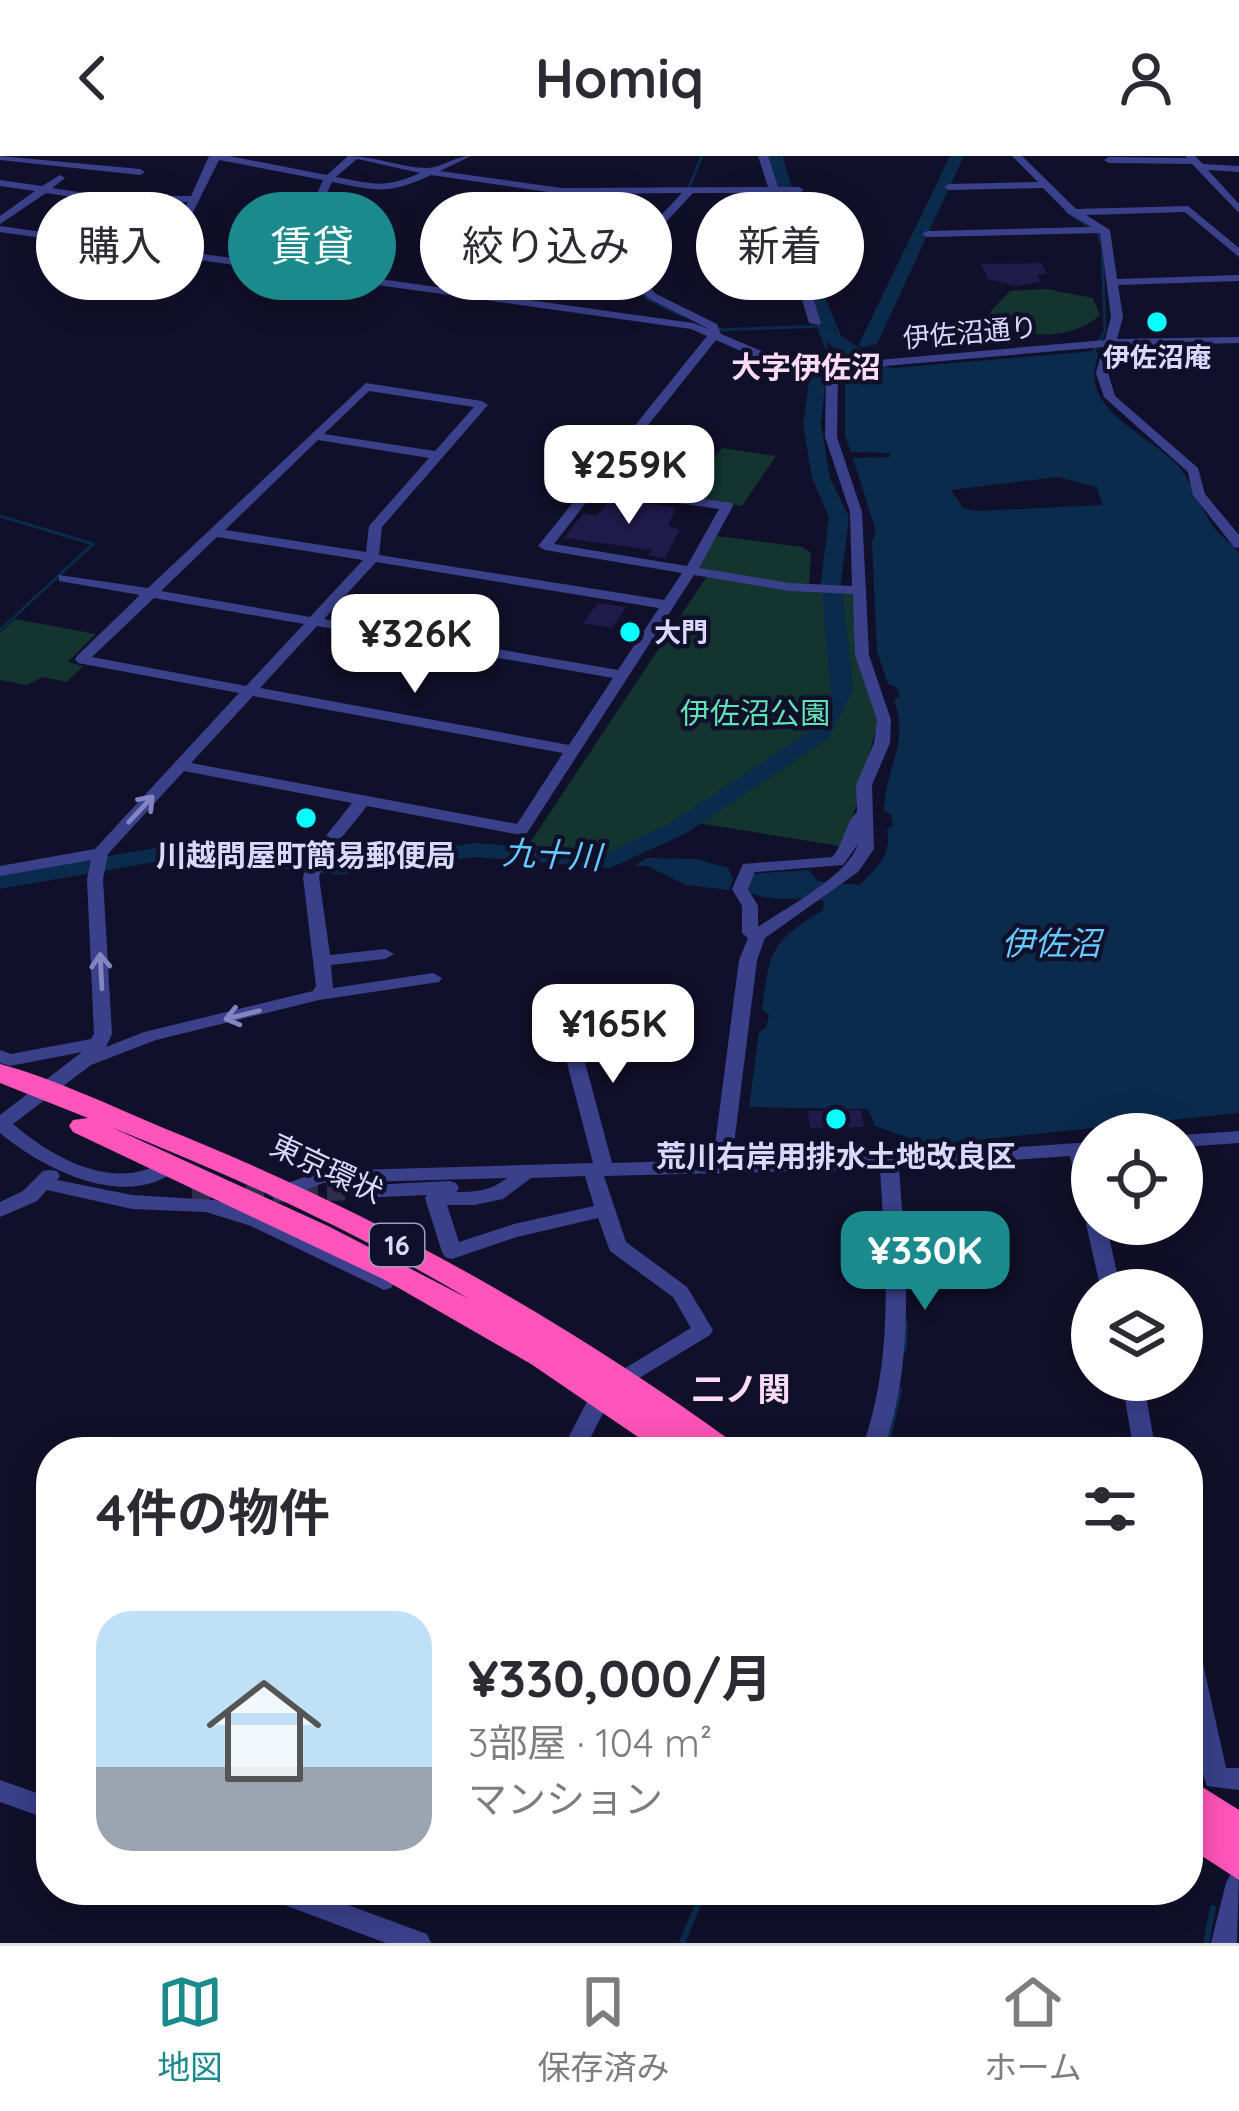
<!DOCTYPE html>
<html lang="ja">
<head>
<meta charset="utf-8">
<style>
  body { margin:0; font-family:Quicksand,"Noto Sans JP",sans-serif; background:#f7f7f7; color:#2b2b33; height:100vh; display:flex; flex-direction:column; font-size:45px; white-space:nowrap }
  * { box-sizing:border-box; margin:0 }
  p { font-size:39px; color:#7c7c81 }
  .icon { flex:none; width:66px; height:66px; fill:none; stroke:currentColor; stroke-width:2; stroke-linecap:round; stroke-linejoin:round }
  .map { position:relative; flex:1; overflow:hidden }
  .details { position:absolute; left:36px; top:1281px; width:1167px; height:468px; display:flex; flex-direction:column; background:#fff; border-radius:48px; box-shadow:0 6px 30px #0003 }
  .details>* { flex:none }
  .banner { position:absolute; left:36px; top:36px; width:1167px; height:108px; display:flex; gap:24px }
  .controls { position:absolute; left:1071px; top:957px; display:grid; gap:24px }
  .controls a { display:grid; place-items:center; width:132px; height:132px; border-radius:50%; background:#fff; box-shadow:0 6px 30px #0003; font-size:60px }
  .price { position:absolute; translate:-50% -102px; padding:0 27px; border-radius:24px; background:#fff; color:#222; font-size:39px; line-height:78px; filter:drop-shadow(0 3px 6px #0008) }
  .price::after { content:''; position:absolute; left:50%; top:72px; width:36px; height:27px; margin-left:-18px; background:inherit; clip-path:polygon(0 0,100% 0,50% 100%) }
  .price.current { background:#1a8a8d; color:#fff }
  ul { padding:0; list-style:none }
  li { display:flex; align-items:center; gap:36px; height:300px; padding:0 60px }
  li span { display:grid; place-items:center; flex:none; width:336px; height:240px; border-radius:36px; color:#555 }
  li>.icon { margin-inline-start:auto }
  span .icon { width:144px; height:144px; fill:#fffc; stroke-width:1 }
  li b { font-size:51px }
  h2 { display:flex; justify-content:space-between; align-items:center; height:144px; padding:0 60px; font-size:51px }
  .tag { padding:0 42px; border-radius:54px; background:#fff; box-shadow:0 6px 30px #0003; font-size:42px; line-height:108px }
  .tag.current { background:#1a8a8d; color:#fff }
  header { display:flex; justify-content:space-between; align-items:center; height:156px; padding:0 60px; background:#fff; font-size:54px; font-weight:700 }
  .menu { display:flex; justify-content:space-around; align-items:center; height:168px; border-top:3px solid #e1e1e2; background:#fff; font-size:33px; color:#7c7c81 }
  .menu a { display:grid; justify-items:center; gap:6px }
  .menu .current { color:#1a8a8d }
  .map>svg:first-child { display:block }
  .green { fill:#13342f }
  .water { fill:#0b2b4d; fill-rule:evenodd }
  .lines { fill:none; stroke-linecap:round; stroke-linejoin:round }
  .stream-far1 { stroke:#0b2b4d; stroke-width:3 }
  .stream { stroke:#0b2b4d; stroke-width:6 }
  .river { fill:#0b2b4d; fill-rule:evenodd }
  .building { fill:#201b4b }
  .minor-tunnel { stroke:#2f2e4a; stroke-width:18; stroke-dasharray:18 9; stroke-linecap:butt }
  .minor { fill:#3a408a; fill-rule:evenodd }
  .highway { fill:#ff54b9; fill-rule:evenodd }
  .oneway { stroke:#8285bf }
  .poi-dot { fill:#05fffc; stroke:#11102a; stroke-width:4.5 }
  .labels { text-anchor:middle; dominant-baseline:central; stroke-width:9; stroke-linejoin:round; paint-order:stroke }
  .far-street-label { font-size:27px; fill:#d9d9ff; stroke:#11102a }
  .far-poi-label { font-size:27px; font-weight:bold; fill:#d9d9ff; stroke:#11102a }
  .shield { fill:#11102a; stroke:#9d9dbf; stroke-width:3 }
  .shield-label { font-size:27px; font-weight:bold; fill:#d9d9ff }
  .far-quarter-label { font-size:30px; font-weight:bold; fill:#ffdbf6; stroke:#11102a }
  .park-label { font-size:30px; fill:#61e3b4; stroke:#11102a }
  .poi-label { font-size:30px; font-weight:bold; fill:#d9d9ff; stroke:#11102a }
  .street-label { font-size:30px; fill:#d9d9ff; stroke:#11102a }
  .water-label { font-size:33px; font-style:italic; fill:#67caff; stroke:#11102a }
  .neighbourhood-label { font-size:33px; font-weight:bold; fill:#ffdbf6; stroke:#11102a }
</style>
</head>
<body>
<header><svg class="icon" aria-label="back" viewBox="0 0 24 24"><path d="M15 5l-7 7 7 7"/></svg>Homiq<svg class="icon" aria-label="person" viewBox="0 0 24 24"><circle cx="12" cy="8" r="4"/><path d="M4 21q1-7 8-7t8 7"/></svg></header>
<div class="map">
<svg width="1239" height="1787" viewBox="0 0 1239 1787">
  <rect width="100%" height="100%" fill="#11102a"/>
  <path class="green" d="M1046 133 1093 142 1100 159C1074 184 1011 187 990 156L1010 135Z
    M722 292 776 300 742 350 684 341Z
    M717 380 802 391 811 397 809 431 701 415 697 410Z
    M707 420 853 437 879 561 845 691 685 665 639 690 604 702 529 688Z
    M15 463 96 478 68 506 83 510 67 526 42 521 27 529 0 524V477Z"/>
  <path class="water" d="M1095 195 1099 197C1075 255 1150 277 1179 311 1193 328 1200 351 1212 369 1219 380 1231 386 1239 396V957L929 989 875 970 868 953 749 951 759 876 766 872 769 859 762 853C770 794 771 786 823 754L824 745C796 738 777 749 749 736L748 718 809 714 817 725 859 729C876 714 893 696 887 673L893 669 891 658 884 655C885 611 910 588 894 544L900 540 896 531 888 528 877 495 872 385 876 376 853 302 889 301 891 297 851 296 845 280V225L858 215ZM1058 321 1097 331 1102 349 977 355 963 352 951 334Z
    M646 702 695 703 728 712 733 723 729 734 686 729 647 710H635Z"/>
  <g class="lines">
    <path class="stream-far1" d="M781 0 819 130 840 181 891 215
      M688 33 702 0
      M1066 55 1097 76 1102 88 1105 175 1093 197
      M631 93 626 119 648 143 681 159
      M818 166 828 197 821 206
      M714 174 825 170
      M796 213 817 218
      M0 360 93 388 0 474"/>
    <path class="stream" d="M904 1193 905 1168
      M885 1296 899 1234
      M1188 1457 1196 1492
      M682 1787 704 1734
      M1206 1787 1213 1752"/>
    <path class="river" d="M765 0H779L836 178 896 221 881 225 843 198 829 209 826 218 821 268 830 322 849 361 841 426 853 534 829 582 685 678 610 712 475 701 340 719 183 701 0 733V719L183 687 340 705 475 687 606 697 669 668 812 573 831 534 821 426 829 361 812 322 803 268 812 206 835 193 820 180Z
      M950 0H964L877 188 862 192 859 188Z"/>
  </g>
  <path class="building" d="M1041 107 1047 118 1037 119 1041 126 1016 130 988 123 981 108Z
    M611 342 676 351 668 370 680 374 665 402 648 399 652 394 564 382 583 358 597 360Z
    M598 447 626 451 612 472 583 467Z
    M861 954 864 971 810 972 808 955Z"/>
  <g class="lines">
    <path class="minor-tunnel" d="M192 1040 358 1035"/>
    <path class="minor" d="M0 0 140 13 145 16 140 19 0 4Z
      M209 0H229L327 19 348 0C375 0 399 11 425 12 440 13 454 0 471 0L440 15 562 32 768 31 758 0H768L778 31H799L804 34 799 37H780L821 167 819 169 809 167 770 37H693L639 95 637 117 656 138 717 168 721 178 781 203 810 210 1105 184 1111 161 1100 77 927 81 922 78 927 75 1092 71 1069 58 1043 32 949 34 944 31 949 28 1038 26 1012 0H1022L1076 53 1188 50 1239 92V101L1185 56 1086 59 1110 74 1117 123 1239 119V125L1118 129 1123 161 1117 183 1239 181V187L1115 190 1108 217 1115 240 1198 312 1205 338 1239 379V392L1234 391 1193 339 1188 316 1104 241 1096 217 1103 191 838 214 837 281 862 356 869 499 891 564 890 587 872 629 874 693 858 716 765 782 757 804 732 1004 889 1000 1092 986V998H1089L1092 1012V1059L1085 1057 1082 1052 1070 1000 899 1012C906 1111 916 1200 883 1296H861C895 1201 886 1112 880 1013L604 1020 626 1086 687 1131 713 1174 710 1179 621 1233 614 1231 610 1225 614 1219 691 1172 673 1141 610 1095 598 1062 517 1081 452 1103 445 1101 442 1096 425 1042 427 1039 358 1042 351 1040 348 1035 351 1030 449 1025 456 1027 459 1032 456 1036C476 1036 491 1035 507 1022L323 1027 278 1045 268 1038 271 1033 321 1015 593 1007 556 865 565 860 574 865 612 1007 713 1004 739 804 748 782 742 777V750L732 733 743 708 832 701C844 688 845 667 857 656L856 629 874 587 877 564 855 499 853 438 789 435 694 419 527 677 521 679 367 650 326 701 319 721 330 799 385 793 394 798 385 803 331 809 333 832 433 817 442 822 439 826 319 844 156 884 91 909 13 968C47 997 98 1028 145 1014 154 1011 163 1006 172 1003L182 1009C131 1058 44 1014 0 977V959L82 896 10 910 0 907V894L11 898 91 883 94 878 87 723 91 704 0 720V710L95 693 239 537 78 507 75 503 77 500 140 439 59 425V419L148 432 366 227 482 245 488 249 382 371 379 399 664 444 682 417 545 394 538 390 707 180 691 173 0 76V70L164 93 188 46H104L46 37 0 68V60L35 35 0 30V24L42 30 60 19 65 22 52 32 104 40H191ZM357 3H358L420 17C384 33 374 28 336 21ZM219 4 323 24 311 51 304 112 174 94ZM431 19 562 38 682 37 630 92 627 117 648 142 709 173 693 167 315 114 321 51 332 26C378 35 387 39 431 19ZM716 184C751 199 787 218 826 215L825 281 850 356 852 430 789 427 699 412 733 350 732 347 601 328ZM369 235 474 251 435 295 324 278ZM318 284 429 302 369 370 366 396 225 374ZM595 335 719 353 687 410 554 388ZM217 381 363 404 310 461 161 435ZM376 406 659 452 618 514 324 463ZM154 442 304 468 246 530 92 501ZM317 470 613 522 569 589 260 532ZM253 540 563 597 517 668 191 607ZM184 615 352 647 310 700 303 721 316 830 313 835 144 876 106 891 112 878 103 723 108 698ZM858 688C848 720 787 751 758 771V750L748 733 755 716 843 709ZM585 1020 594 1050 514 1068 459 1086 447 1049H474L503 1043 531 1022Z
      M1185 0H1195L1203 8 1239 10V16L1208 14 1239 48V57L1192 8 1109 7 1104 4 1109 1 1187 2Z
      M1239 975V987L1182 991V979Z
      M50 1014 57 1015 60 1020 57 1024 132 1039 214 1044 265 1060 381 1117C387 1108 390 1105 401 1108L404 1113 391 1132 384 1134 251 1070 206 1056 132 1053 47 1034 37 1045 0 1061V1046L23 1035 43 1015Z
      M1092 1062V1068H1106L1121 1134H1101L1086 1068Z
      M1133 1224H1155L1152 1238 1146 1240 1156 1296H1134L1123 1232 1127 1226Z
      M602 1230 610 1232 613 1238 583 1296H561L594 1232Z
      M1188 1484 1196 1487 1200 1494 1226 1612H1239V1634L1207 1630 1204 1622 1188 1549Z
      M0 1624 51 1642V1664L0 1646Z
      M1239 1715 1237 1787H1211L1226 1727 1230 1719Z
      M262 1734H307L427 1778 431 1787H386L266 1742Z"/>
    <path class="highway" d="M0 908C55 923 109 949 161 971 366 1053 555 1157 734 1287L738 1296H660L531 1208 383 1123 73 976 69 970 73 964 88 962 0 927ZM111 971C235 1021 355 1075 469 1143L328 1070Z
      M1188 1622 1239 1654V1724L1188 1691Z"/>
  </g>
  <defs><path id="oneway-shaft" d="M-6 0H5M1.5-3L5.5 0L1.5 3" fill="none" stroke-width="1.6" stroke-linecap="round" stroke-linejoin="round" transform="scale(3)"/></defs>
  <g class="oneway">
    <use href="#oneway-shaft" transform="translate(141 653) rotate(-47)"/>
    <use href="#oneway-shaft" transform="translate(101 815) rotate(-93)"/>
    <use href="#oneway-shaft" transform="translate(242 859) rotate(166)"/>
  </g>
  <g class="poi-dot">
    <circle cx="1157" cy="166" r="12"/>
    <circle cx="630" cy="476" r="12"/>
    <circle cx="306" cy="662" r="12"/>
    <circle cx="836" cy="963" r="12"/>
  </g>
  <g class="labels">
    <g class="far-street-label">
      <text transform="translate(970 176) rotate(-5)">伊佐沼通り</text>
    </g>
    <g class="far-poi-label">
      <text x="1157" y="201">伊佐沼庵</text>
      <text x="654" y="476" text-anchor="start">大門</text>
    </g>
    <rect class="shield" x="370" y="1068" width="54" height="42" rx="9"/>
    <g class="shield-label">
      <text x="397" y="1089">16</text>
    </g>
    <g class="far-quarter-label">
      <text x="806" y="211">大字伊佐沼</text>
    </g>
    <g class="park-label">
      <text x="755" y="557">伊佐沼公園</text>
    </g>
    <g class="poi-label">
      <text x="306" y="699">川越問屋町簡易郵便局</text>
      <text x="836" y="1000">荒川右岸用排水土地改良区</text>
    </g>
    <g class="street-label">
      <text transform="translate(327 1012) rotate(25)">東京環状</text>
    </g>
    <g class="water-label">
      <text transform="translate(552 698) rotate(3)">九十川</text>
      <text x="1051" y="786">伊佐沼</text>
    </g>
    <g class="neighbourhood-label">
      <text x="741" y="1232">二ノ関</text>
    </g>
  </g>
</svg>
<div class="controls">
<a><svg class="icon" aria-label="locate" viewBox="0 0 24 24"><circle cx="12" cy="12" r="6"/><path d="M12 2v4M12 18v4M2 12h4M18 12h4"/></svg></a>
<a><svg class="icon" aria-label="layers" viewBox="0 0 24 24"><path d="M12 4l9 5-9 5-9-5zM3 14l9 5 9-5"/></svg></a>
</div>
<b class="price" style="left:629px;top:371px">¥259K</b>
<b class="price" style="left:415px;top:540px">¥326K</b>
<b class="price" style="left:613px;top:930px">¥165K</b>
<b class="price current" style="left:925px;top:1157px">¥330K</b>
<div class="banner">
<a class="tag">購入</a>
<a class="tag current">賃貸</a>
<a class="tag">絞り込み</a>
<a class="tag">新着</a>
</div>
<section class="details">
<h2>4件の物件<svg class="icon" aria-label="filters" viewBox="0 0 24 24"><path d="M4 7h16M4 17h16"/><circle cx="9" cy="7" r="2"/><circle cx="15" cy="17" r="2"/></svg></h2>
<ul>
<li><span style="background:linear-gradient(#bfe0f5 65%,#9aa5b1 0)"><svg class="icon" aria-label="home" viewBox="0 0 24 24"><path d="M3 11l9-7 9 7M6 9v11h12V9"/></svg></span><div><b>¥330,000/月</b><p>3部屋 · 104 m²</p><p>マンション</p></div></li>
</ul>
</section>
</div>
<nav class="menu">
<a class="current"><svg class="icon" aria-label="map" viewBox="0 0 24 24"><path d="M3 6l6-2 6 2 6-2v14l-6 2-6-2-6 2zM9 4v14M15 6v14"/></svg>地図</a>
<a><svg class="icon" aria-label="saved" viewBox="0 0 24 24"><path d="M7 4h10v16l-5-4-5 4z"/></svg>保存済み</a>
<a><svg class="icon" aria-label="home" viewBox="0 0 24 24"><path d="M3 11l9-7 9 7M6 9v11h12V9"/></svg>ホーム</a>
</nav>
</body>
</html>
